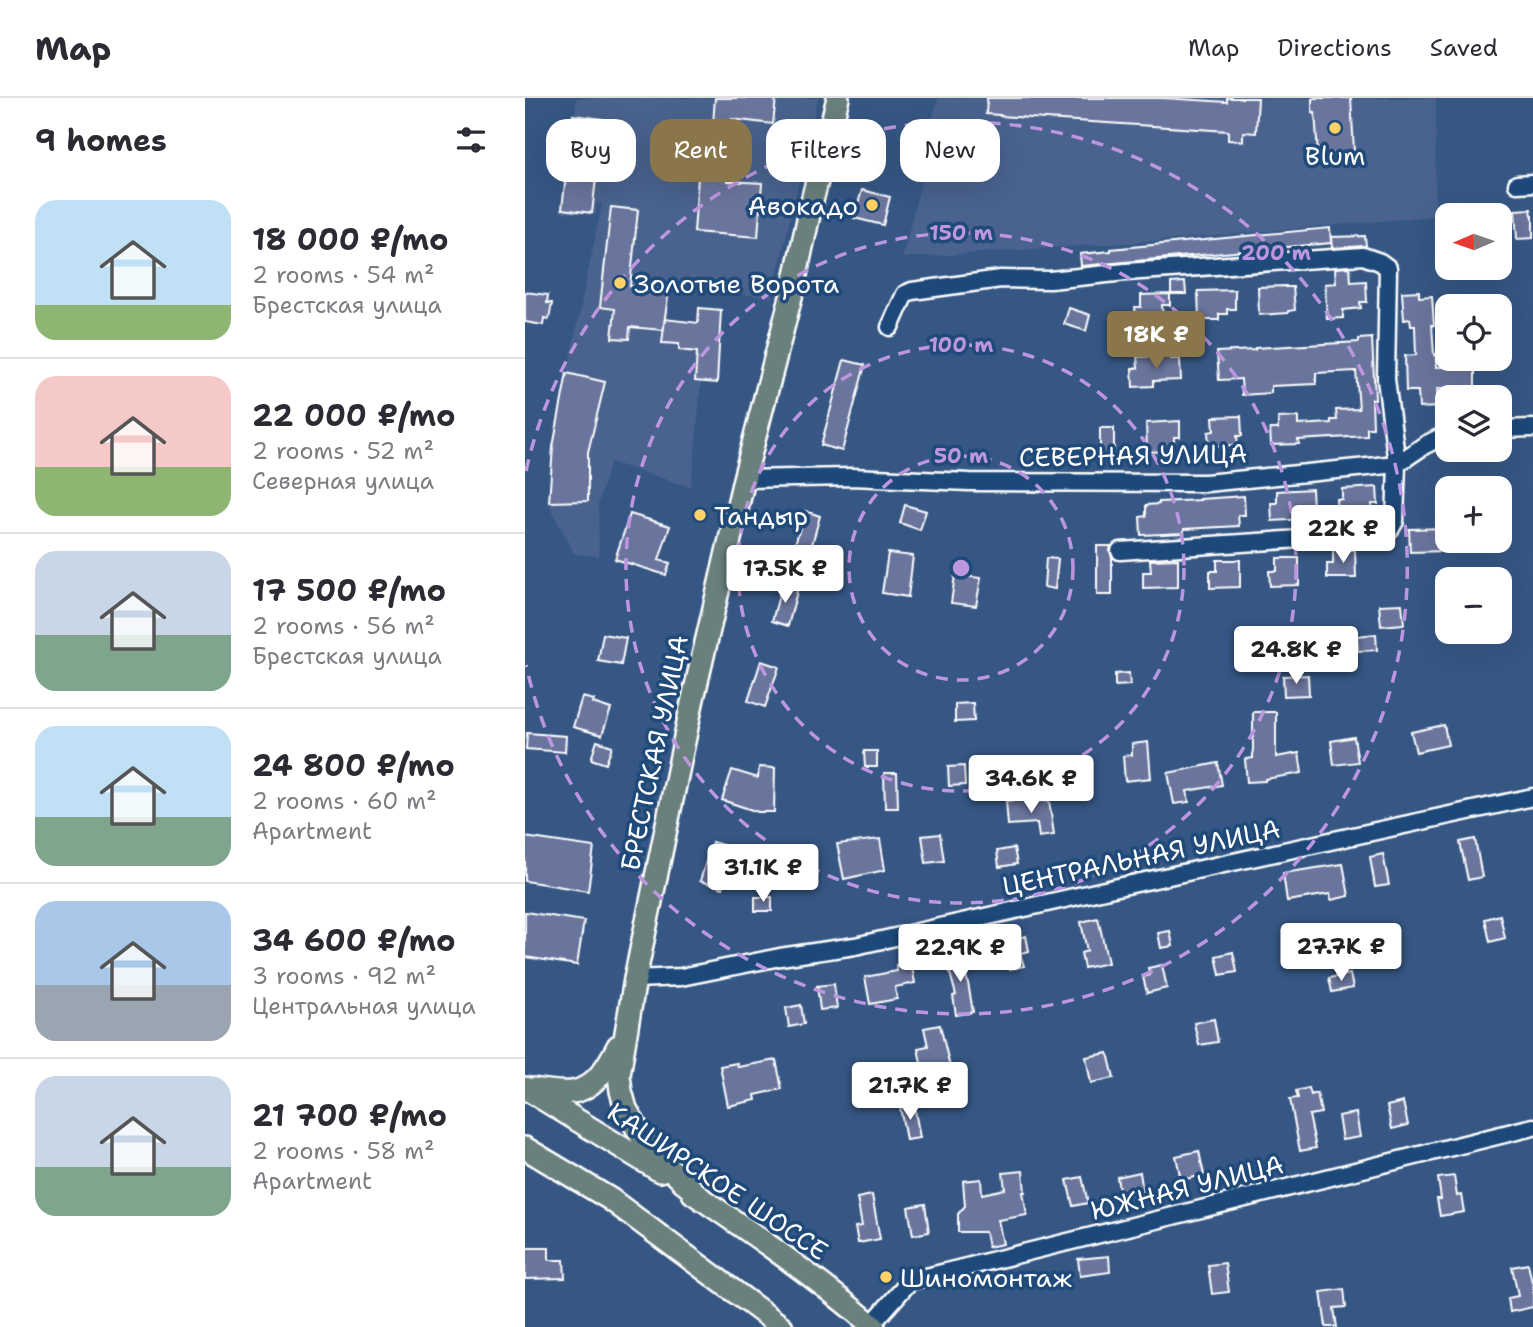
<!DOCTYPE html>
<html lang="en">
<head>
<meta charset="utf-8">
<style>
  body { margin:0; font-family:"Shantell Sans",sans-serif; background:#f7f7f7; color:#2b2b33; height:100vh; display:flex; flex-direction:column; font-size:26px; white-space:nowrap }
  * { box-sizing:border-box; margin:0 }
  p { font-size:23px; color:#7c7c81 }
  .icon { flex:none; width:38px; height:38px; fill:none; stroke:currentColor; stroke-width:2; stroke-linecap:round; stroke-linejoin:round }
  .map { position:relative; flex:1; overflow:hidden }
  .panel { display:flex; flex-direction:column; background:#fff; width:525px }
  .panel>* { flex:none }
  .guide { position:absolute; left:21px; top:21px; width:665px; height:63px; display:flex; gap:14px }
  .needle { width:46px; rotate:268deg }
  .tools { position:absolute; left:910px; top:105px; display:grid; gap:14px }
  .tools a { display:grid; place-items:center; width:77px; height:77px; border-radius:14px; background:#fff; box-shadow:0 7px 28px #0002; font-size:35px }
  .price { position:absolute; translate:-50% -60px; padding:0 16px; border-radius:7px; background:#fff; color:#222; font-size:23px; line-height:46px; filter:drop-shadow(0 2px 4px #0008) }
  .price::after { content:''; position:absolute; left:50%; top:42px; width:21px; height:16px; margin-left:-10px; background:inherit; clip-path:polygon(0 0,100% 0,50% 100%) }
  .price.selected { background:#8a764a; color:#fff }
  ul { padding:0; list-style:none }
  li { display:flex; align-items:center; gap:21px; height:175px; padding:0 35px }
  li+li { border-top:2px solid #e1e1e2 }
  li span { display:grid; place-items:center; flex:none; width:196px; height:140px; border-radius:21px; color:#555 }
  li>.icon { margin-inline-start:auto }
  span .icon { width:84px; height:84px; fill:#fffc; stroke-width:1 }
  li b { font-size:30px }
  h2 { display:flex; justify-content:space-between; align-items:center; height:84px; padding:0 35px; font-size:30px }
  .pill { padding:0 24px; border-radius:21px; background:#fff; box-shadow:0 7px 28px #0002; font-size:24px; line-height:63px }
  .pill.selected { background:#8a764a; color:#fff }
  header { display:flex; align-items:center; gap:42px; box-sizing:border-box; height:98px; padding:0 35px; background:#fff; border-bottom:2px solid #e1e1e2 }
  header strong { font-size:33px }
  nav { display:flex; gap:38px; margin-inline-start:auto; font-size:24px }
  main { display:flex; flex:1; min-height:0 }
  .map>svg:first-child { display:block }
  .built { fill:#4a638e }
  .building { fill:#6b749d; stroke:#fff; stroke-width:2 }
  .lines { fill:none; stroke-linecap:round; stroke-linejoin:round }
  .minor-casing { stroke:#fff; stroke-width:21 }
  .major-casing { stroke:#fff; stroke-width:26 }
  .minor { stroke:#1f4a7a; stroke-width:16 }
  .major { stroke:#6a807d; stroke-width:21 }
  .ring { fill:none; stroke:#bd96df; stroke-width:3.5; stroke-dasharray:12 9 }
  .poi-dot { fill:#ffd166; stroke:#1f4a7a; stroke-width:2.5 }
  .labels { text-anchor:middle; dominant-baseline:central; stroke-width:7; stroke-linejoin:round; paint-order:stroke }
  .poi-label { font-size:26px; fill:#fff; stroke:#1f4a7a; text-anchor:start }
  .street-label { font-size:26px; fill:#fff; stroke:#1f4a7a }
  .centre { fill:#bd96df; stroke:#1f4a7a; stroke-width:3.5 }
  .ring-label { font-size:21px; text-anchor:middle; font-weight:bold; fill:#bd96df; stroke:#1f4a7a; stroke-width:7; stroke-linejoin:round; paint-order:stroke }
</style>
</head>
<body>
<header>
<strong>Map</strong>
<nav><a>Map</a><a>Directions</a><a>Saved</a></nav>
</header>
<main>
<section class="panel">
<h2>9 homes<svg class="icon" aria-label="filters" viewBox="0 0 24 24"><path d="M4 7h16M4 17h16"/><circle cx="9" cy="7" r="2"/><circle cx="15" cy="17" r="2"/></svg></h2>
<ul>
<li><span style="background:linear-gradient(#bfe0f5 75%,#8fb573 0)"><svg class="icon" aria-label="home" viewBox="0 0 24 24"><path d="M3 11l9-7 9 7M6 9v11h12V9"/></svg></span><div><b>18 000 ₽/mo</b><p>2 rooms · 54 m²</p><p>Брестская улица</p></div></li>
<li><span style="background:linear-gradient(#f6c9c9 65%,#8fb573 0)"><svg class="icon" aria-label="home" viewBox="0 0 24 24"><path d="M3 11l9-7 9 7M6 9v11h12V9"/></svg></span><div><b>22 000 ₽/mo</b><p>2 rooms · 52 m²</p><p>Северная улица</p></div></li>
<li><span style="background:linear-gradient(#c9d6e8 60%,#7fa58c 0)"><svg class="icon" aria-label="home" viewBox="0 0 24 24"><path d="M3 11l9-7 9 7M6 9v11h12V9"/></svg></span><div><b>17 500 ₽/mo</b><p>2 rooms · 56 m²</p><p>Брестская улица</p></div></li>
<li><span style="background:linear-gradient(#bfe0f5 65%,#7fa58c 0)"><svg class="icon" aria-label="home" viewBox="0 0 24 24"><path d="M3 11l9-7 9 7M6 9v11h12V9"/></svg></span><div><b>24 800 ₽/mo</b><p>2 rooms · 60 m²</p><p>Apartment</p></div></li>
<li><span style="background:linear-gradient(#a9c7e8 60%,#9aa5b1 0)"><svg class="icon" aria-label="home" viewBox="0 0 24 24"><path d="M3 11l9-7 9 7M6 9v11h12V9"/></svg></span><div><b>34 600 ₽/mo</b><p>3 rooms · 92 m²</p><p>Центральная улица</p></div></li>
<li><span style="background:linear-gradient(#c9d6e8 65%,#7fa58c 0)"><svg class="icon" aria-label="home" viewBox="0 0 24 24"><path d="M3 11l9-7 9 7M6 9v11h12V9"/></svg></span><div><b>21 700 ₽/mo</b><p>2 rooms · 58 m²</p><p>Apartment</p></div></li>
</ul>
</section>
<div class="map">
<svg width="1008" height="1229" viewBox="0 0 1008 1229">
  <rect width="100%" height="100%" fill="#365784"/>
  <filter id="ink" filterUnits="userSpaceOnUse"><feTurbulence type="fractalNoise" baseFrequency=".0143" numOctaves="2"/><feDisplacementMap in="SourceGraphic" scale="14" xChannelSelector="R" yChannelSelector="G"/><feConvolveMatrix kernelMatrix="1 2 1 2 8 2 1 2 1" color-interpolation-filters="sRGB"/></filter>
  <g filter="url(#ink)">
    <path class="built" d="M52 0H293L247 199 146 190 143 222 173 224 169 284H176L169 366 165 389 85 364 73 405 74 458 49 456 23 404 27 349 77 106 71 105V117L35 114Z
      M413 0H911L910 118 644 142 377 160 402 61 400 46Z"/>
    <path class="building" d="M190 0H251L248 26 207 21 202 83 237 85 233 139 169 134 177 25 188 26Z
      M462 0H638L702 4V0H733L731 35 718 34V43L703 42V33L475 18V17L461 16Z
      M790 0H826L829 54 793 57 790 14H787V1Z
      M48 17 78 21 67 115 37 111Z
      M337 92 365 99 358 127 329 120Z
      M86 109 113 112 105 188 144 192 138 232 105 229 104 241 87 240 90 211 75 209Z
      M1006 111 1007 117H1008V140L992 141 990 112Z
      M805 130 806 145 556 168 555 156 586 153V151Z
      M840 138 841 148 807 150 806 139Z
      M825 169 826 184 841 183 842 204H835L836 210 818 212V220L802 221 800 186 811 185 810 170Z
      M660 184 661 196H646V185Z
      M761 188V189H768L770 212 763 213V215L734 217 733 189Z
      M710 192V211H702V216H694V222H674L673 193Z
      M894 193V199L907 198 909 227H907L909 257 911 256V269L950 268V290L912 291 913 309 894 310 893 293H881L880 258 891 257 890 228H886L885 221 879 222 877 194Z
      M0 194 23 197 22 205H27L24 221 19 220 18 227 0 224Z
      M645 196V207H637L638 223 610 224V209H616V197Z
      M174 210 196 212 192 285 170 283 172 254 154 252V246L137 245 140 221 173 225Z
      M544 210 565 217 561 233 539 226Z
      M847 240 850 301H847L848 330H842V338L773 342 774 346 746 347 745 331H753V320L773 319V327L806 325V322H812L811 312 834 311 831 273 791 275V286L746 288V295L717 297 716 281 694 282 692 254 730 252V250L834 244V241Z
      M646 258V261H655L656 282 628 283V288L608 289 607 270H613L612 259Z
      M319 262 340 267 317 353 296 347Z
      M42 275 80 284 63 354V403L24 404 28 349Z
      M716 318 717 338H712L713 347 684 348 683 334 689 333 688 319Z
      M655 323V339H649V353L622 354 621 325Z
      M575 330H589V363L575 362Z
      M852 389 853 406H847L848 417 812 419 811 401H817V391Z
      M787 391 788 410H782V421L747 423 746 405H752V393Z
      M719 398 720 417H713L714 428 659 431V435L616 437 615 419 621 418V407L634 406V404L675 402V401Z
      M380 407 401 413 395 432 375 425Z
      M280 413 295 418 286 450 270 446Z
      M105 416 145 428 134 462 145 465 141 477 90 461Z
      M922 430V453L885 454 884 431Z
      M572 448H586L585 453 587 460V497H572Z
      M808 452H830L831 480H802V466H808Z
      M363 455 388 458 383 499 357 495Z
      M521 460 533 461 530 491 519 489Z
      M752 460H774V487L745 488 744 473H752Z
      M653 461V489L618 490V474H626L625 462Z
      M692 462H715V489L685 490V473H692Z
      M430 477 456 480 451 508 426 505Z
      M257 486 273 490 263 528 247 523Z
      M877 506 879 526 856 528 854 507Z
      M78 536 101 540 96 567 73 563Z
      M851 536 852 552 833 553 832 538Z
      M236 563 254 569 240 609 223 603Z
      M604 575 605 587 590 588V576Z
      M783 577 784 597 759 598 758 578Z
      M57 599 69 602 68 605 86 611 77 637 48 629Z
      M448 605 449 623 430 624V606Z
      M728 614H751V659L774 655 777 675 740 681V683L722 684 720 661 728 660Z
      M919 627 923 647 891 654 886 634Z
      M2 635 41 638 40 654 1 651Z
      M829 639 833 664 809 667 806 643Z
      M72 643 87 648 81 666 66 661Z
      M623 644 626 680 600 683 598 658 607 657V646Z
      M339 653H352V669H340Z
      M693 665 697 687 662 693 664 704 649 706 643 675Z
      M439 668 440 687 424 688 423 669Z
      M234 669 250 670 249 714H233L197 702 207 672 233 680Z
      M359 675H372L373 710H360Z
      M508 701 509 704 524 702 529 737 514 739 512 725 483 727 481 703Z
      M415 736 419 763 401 765 397 738Z
      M0 739 69 749 63 793 0 783Z
      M355 741 360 772 319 781 312 746Z
      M950 741 957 779 943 782 935 744Z
      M187 744 204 749 197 772 203 774 198 790 175 783Z
      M489 750 492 766 474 769 472 753Z
      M858 756 864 787 850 789 845 759Z
      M818 766 824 798 806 802 805 796 762 803 758 775Z
      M230 799H247V813H230Z
      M0 814 59 823 52 867 0 859Z
      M975 817 980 840 965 844 960 821Z
      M573 820 583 865 559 870 556 855 562 853 556 824Z
      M645 833 648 848 636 850 633 835Z
      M501 838 504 853 488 857 485 842Z
      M435 853 443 885 448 914 431 917 428 898 431 897 420 857Z
      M708 854 712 874 695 877 691 858Z
      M495 855 499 868 485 871 482 858Z
      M386 864 390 885 370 889 372 901 345 906 340 879 372 873 371 867Z
      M637 867 642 890 622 895 618 879 625 877 623 870Z
      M825 876 828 890 807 894 804 880Z
      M309 886 312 910 295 912 292 888Z
      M276 907 279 926 264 929 261 910Z
      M689 921 693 944 674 947 669 925Z
      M415 927 425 969 398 975 393 950 403 948 399 930Z
      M583 955 589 980 566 985 561 959Z
      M251 962 257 991 230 997 231 1002 203 1008 195 968 212 965 213 969Z
      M784 990 786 997 792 995 796 1015 784 1017 791 1050 775 1053 765 1001 773 1000 771 993Z
      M878 1004 883 1027 867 1031 862 1008Z
      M389 1007 395 1040 381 1042 375 1009Z
      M831 1015 835 1039 817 1042 813 1018Z
      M674 1053 679 1077 656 1082 651 1058Z
      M498 1073 500 1094H498L502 1117 473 1122 478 1146 463 1149 460 1134H433V1116L440 1108 438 1083 456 1081 457 1096 480 1091 478 1075Z
      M615 1074 618 1094 595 1098 592 1079Z
      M929 1078 932 1098 936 1097 939 1114 915 1118 912 1101H916L913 1080Z
      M557 1079 563 1105 548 1108 542 1082Z
      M347 1097 355 1141 333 1145 330 1129 337 1128 332 1100Z
      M400 1106 404 1134 388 1137 383 1109Z
      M0 1150H24V1162H39L40 1180 0 1181Z
      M584 1158 585 1174 555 1178 553 1161Z
      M700 1165 704 1194 687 1196 683 1167Z
      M1003 1166 1008 1189V1209L985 1214 983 1200 993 1198 987 1169Z
      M819 1191 821 1209 809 1210 812 1229H801L796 1194Z"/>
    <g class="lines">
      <defs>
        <path id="minor" d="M992 86 1008 85
          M365 229 380 196 387 193 476 181 525 182 601 174 838 158 855 164 863 170 861 281 872 366 870 423 866 430 852 436 595 453
          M975 331 1008 330
          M219 381 327 379 444 384 681 385 872 366 900 347 922 336
          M110 881 156 879 255 859 330 848 593 789 1008 699
          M346 1227 385 1183 1008 1029"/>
        <path id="major" d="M0 990 135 1073
          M7 991C20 993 34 995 47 994 70 991 84 966 93 948
          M0 1050 85 1101 257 1229
          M168 1095C230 1137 292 1180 349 1229
          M178 1102 123 1050 101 1011 96 993 94 977 110 881 167 605 219 381 267 195 287 103 313 0"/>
      </defs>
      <use href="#minor" class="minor-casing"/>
      <use href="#major" class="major-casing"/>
      <use href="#minor" class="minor"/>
      <use href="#major" class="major"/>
    </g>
  </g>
  <g class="ring">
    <circle cx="436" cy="470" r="112"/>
    <circle cx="436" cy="470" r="223"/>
    <circle cx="436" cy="470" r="335"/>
    <path d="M1 373A446 446 0 1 1 1 567"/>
  </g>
  <g class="poi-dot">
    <circle cx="810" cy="30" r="7"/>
    <circle cx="347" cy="107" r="7"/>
    <circle cx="95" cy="185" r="7"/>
    <circle cx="175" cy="417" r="7"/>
    <circle cx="361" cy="1179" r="7"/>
  </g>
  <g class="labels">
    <g class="poi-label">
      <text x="810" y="57" text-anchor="middle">Blum</text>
      <text x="333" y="107" text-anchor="end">Авокадо</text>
      <text x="109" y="185">Золотые Ворота</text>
      <text x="189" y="417">Тандыр</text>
      <text x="375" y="1179">Шиномонтаж</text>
    </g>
    <g class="street-label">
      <text transform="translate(608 357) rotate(-1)">СЕВЕРНАЯ УЛИЦА</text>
      <text transform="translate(129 655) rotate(-78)">БРЕСТСКАЯ УЛИЦА</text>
      <text transform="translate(616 759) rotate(-12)">ЦЕНТРАЛЬНАЯ УЛИЦА</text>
      <text transform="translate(193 1083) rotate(34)">КАШИРСКОЕ ШОССЕ</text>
      <text transform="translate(662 1089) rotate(-14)">ЮЖНАЯ УЛИЦА</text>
    </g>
  </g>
  <circle cx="436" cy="470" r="10" class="centre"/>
  <g class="ring-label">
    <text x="436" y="142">150 m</text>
    <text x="751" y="162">200 m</text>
    <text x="436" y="254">100 m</text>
    <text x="436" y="365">50 m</text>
  </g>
</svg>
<div class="tools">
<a><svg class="needle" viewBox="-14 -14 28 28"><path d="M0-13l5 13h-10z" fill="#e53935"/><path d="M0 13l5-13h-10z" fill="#7c7c81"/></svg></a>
<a><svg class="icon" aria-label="locate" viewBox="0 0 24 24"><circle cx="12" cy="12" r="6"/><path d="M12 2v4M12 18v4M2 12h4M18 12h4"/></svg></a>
<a><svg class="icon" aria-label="layers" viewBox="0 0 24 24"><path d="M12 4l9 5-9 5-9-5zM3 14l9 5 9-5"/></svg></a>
<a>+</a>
<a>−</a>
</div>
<b class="price selected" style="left:631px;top:273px">18K ₽</b>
<b class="price" style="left:818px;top:467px">22K ₽</b>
<b class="price" style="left:260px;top:507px">17.5K ₽</b>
<b class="price" style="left:771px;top:588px">24.8K ₽</b>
<b class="price" style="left:506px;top:717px">34.6K ₽</b>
<b class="price" style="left:238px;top:806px">31.1K ₽</b>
<b class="price" style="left:816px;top:885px">27.7K ₽</b>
<b class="price" style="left:435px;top:886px">22.9K ₽</b>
<b class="price" style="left:385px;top:1024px">21.7K ₽</b>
<div class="guide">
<a class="pill">Buy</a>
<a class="pill selected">Rent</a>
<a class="pill">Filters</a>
<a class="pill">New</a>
</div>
</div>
</main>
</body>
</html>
